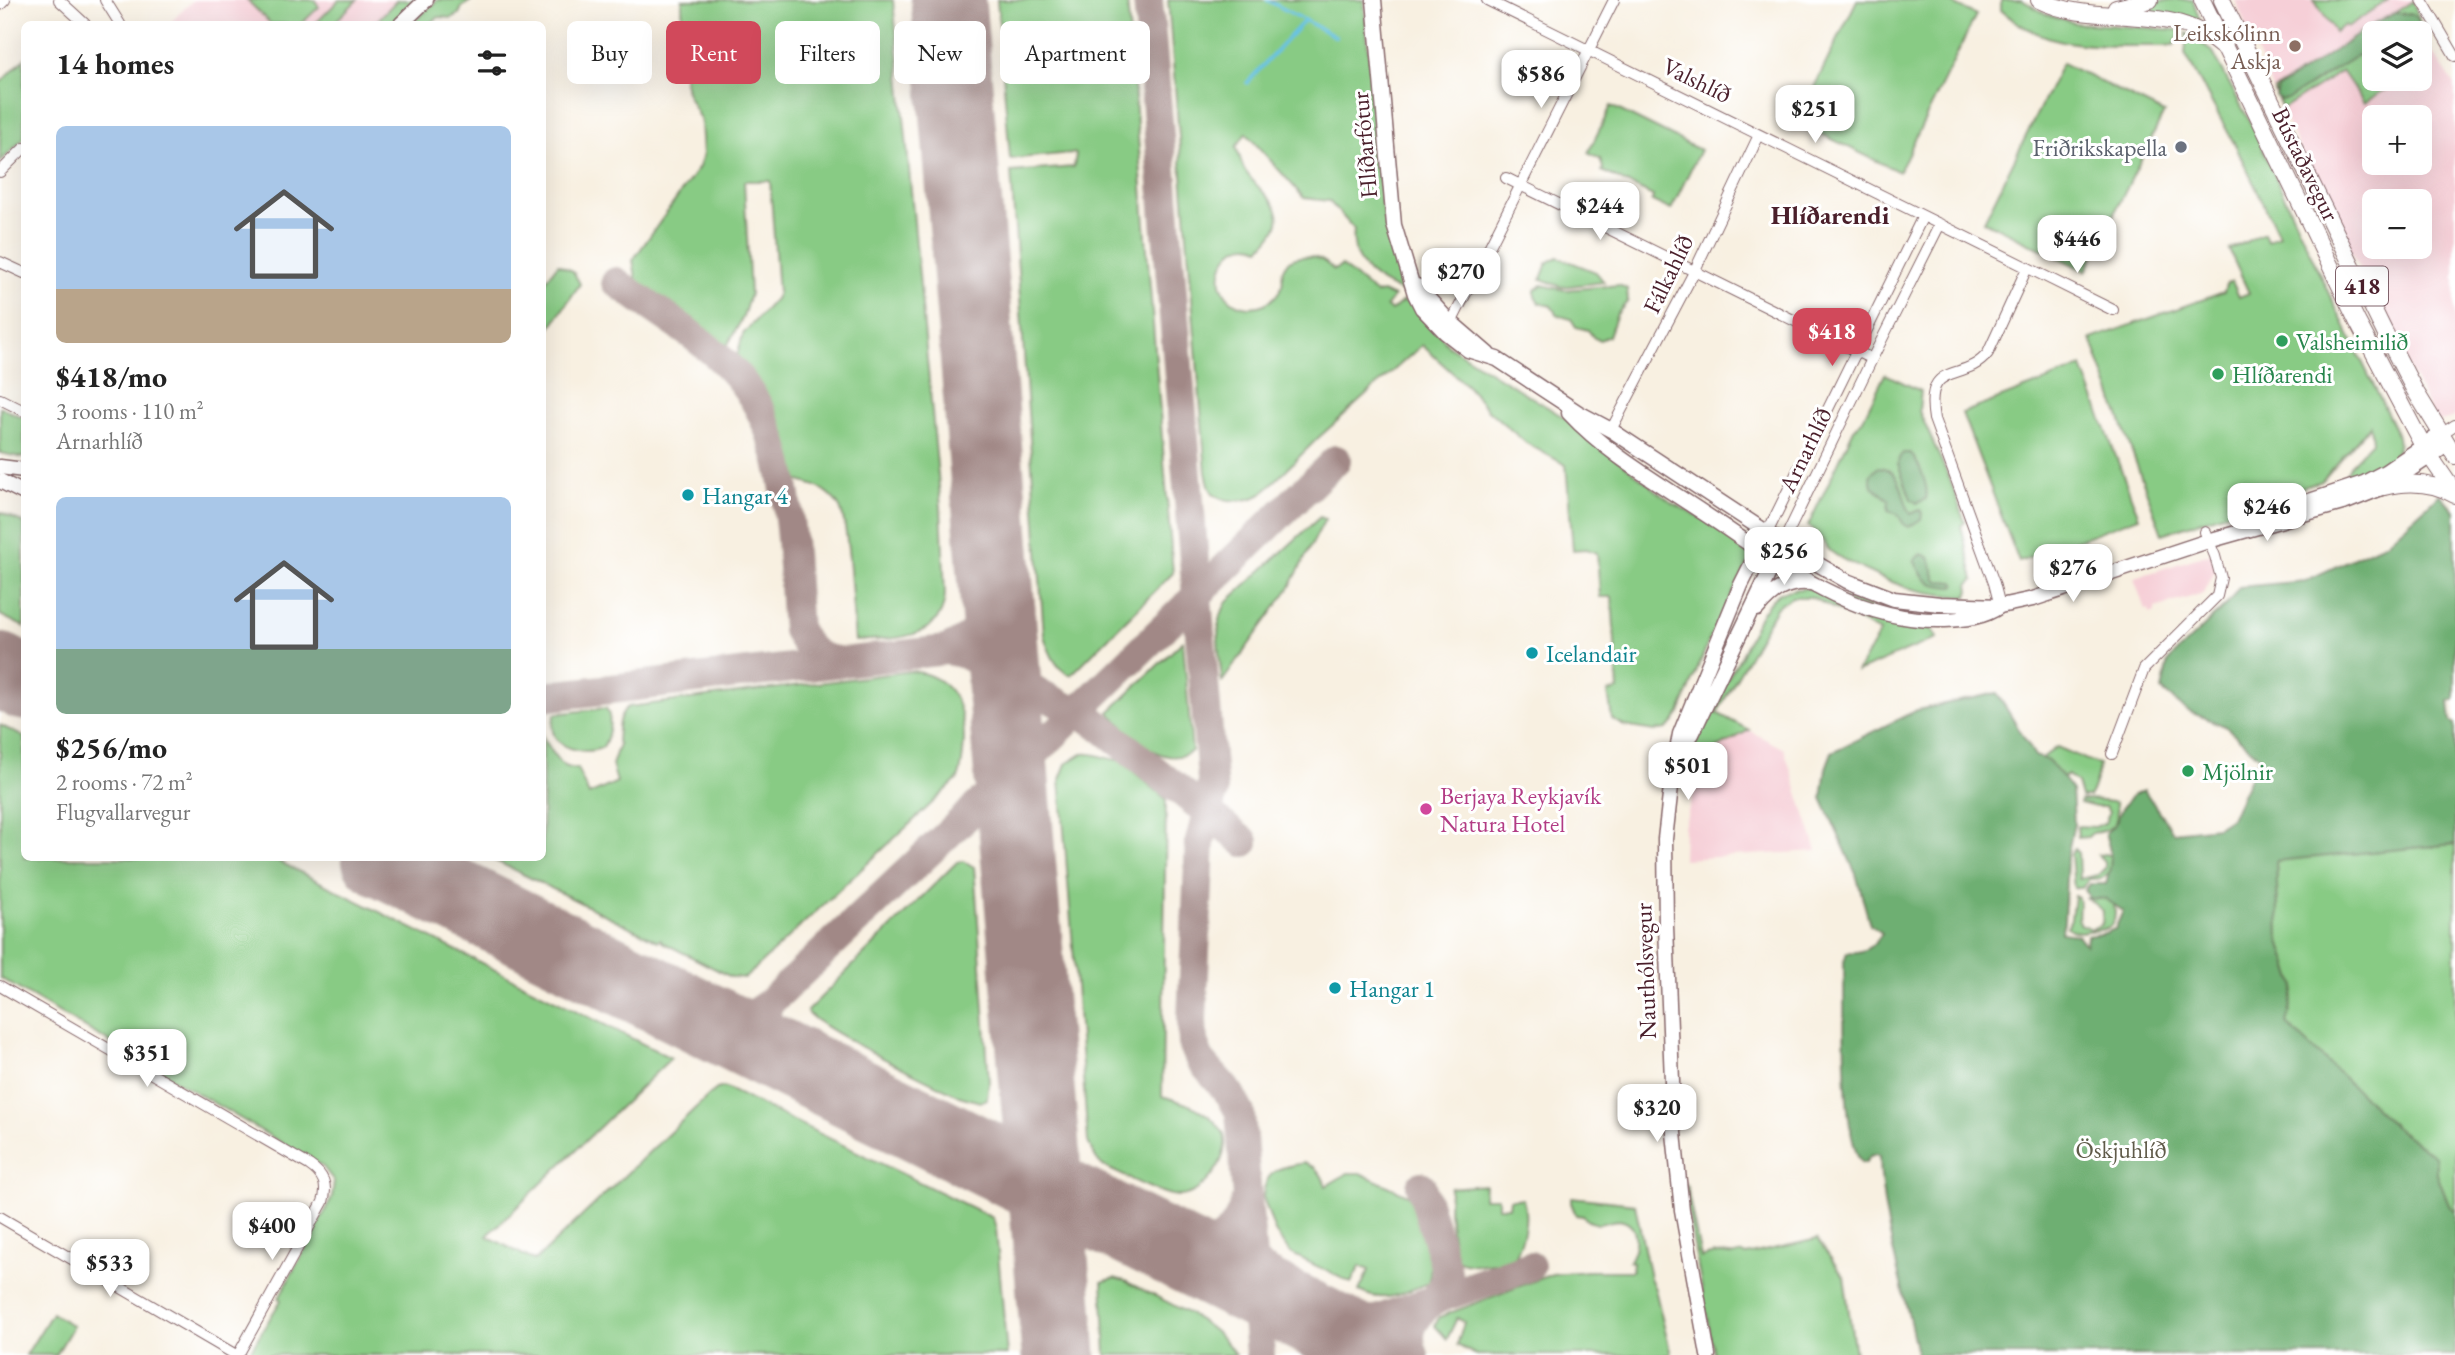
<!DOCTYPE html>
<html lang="en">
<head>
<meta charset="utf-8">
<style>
  body { margin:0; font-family:"EB Garamond",serif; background:#f2f2f2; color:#222; height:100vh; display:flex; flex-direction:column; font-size:26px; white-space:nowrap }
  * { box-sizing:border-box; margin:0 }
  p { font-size:23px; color:#767676 }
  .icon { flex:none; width:38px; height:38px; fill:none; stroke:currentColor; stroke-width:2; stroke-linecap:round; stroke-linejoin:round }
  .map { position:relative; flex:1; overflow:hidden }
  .drawer { position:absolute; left:21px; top:21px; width:525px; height:840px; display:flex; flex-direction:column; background:#fff; border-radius:10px; box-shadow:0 7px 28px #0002 }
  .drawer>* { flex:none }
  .hud { position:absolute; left:567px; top:21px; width:665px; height:63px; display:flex; gap:14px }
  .buttons { position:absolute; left:2362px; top:21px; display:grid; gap:14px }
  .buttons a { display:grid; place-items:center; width:70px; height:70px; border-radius:10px; background:#fff; box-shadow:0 7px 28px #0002; font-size:35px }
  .price { position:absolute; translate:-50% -60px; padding:0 16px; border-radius:14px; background:#fff; color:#222; font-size:23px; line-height:46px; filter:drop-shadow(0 2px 4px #0008) }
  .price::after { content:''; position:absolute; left:50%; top:42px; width:21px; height:16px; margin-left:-10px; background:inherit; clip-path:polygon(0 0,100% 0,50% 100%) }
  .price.selected { background:#d1495b; color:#fff }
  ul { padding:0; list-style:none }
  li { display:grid; align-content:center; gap:14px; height:371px; padding:0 35px }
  li span { display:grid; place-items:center; height:217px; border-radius:10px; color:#555 }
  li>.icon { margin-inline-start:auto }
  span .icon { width:126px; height:126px; fill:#fffc; stroke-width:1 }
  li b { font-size:30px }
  h2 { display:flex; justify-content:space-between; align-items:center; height:84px; padding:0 35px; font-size:30px }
  .tag { padding:0 24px; border-radius:10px; background:#fff; box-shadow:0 7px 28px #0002; font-size:24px; line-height:63px }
  .tag.selected { background:#d1495b; color:#fff }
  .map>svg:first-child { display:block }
  .built { fill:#f6cfd7; fill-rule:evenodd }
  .green { fill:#88cb84; stroke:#697558; stroke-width:2 }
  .forest { fill:#6eaf72; stroke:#5c674e; stroke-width:2 }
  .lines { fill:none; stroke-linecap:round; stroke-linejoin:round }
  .stream { stroke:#67c2e4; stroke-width:3.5 }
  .taxiway { stroke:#a18886; stroke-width:30 }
  .runway { stroke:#a18886; stroke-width:75 }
  .street-casing { stroke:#87686b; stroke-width:12 }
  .secondary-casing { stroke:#87686b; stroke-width:17 }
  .primary-casing { stroke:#87686b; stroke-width:18 }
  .street { stroke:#fff; stroke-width:10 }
  .secondary { stroke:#fff; stroke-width:14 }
  .primary { stroke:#fff; stroke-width:16 }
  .education-dot { fill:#8d6e63; stroke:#fff; stroke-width:2.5 }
  .worship-dot { fill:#6b7280; stroke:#fff; stroke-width:2.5 }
  .leisure-dot { fill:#2e9e5b; stroke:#fff; stroke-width:2.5 }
  .culture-dot { fill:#0f9aa8; stroke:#fff; stroke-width:2.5 }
  .hotel-dot { fill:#d1479c; stroke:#fff; stroke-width:2.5 }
  .labels { text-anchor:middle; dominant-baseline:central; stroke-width:6; stroke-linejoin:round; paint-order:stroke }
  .shield { fill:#fff; stroke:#80626b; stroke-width:2 }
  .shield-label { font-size:23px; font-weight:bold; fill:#4a1f2b }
  .education-label { font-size:24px; fill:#785e54; stroke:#fff; text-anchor:end }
  .street-label { font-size:24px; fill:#4a1f2b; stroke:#fff }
  .worship-label { font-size:24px; fill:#5b616d; stroke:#fff; text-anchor:end }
  .leisure-label { font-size:24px; fill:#27864d; stroke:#fff; text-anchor:start }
  .culture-label { font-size:24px; fill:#0d838f; stroke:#fff; text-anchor:start }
  .hotel-label { font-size:24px; fill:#b23c85; stroke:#fff; text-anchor:start }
  .park-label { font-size:24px; fill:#605b4a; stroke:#fff }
  .neighbourhood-label { font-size:26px; font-weight:bold; fill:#4a1f2b; stroke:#fff }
</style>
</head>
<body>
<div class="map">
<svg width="2455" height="1355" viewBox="0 0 2455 1355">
  <rect width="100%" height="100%" fill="#fff"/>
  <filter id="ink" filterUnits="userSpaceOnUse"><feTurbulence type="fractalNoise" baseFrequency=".0143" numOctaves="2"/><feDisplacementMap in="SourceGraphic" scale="14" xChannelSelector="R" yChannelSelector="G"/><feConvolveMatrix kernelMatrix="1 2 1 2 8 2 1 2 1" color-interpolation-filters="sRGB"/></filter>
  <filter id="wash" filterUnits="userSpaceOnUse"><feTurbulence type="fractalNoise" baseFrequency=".00686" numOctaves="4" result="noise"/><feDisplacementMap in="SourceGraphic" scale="28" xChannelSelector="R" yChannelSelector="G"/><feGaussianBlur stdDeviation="1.57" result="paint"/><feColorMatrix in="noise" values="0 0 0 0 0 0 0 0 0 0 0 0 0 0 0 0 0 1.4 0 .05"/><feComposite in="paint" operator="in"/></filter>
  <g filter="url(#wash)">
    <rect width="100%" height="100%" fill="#f8f0e1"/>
    <path class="built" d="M193 0H422L398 24H169Z
      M2235 0H2412L2429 47 2455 85V417L2440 421 2432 414 2283 115ZM2375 33H2420V79H2375ZM2375 117H2420V163H2375ZM2375 201H2420V247H2375Z
      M2212 553 2215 571 2204 593 2155 608V612L2150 614 2149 610H2145L2134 578Z
      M1716 713 1784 749 1817 851 1683 859 1684 827 1692 797 1698 784V751Z"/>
    <path class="green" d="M247 0H315L319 7 301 24H271Z
      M339 0H357L333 24H315Z
      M397 0H418L394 24H374Z
      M437 0H472L462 7 459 14 451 18 439 17 429 24H412Z
      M682 0H893L941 507 945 593C944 642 891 638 855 641 853 617 849 521 839 506 828 489 813 484 794 480 789 451 781 423 765 397 757 383 744 371 737 356L743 334 775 299 778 293 770 181H744L750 294 743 317 727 346 637 284 633 260 699 167 703 155 701 121 688 96 684 77Z
      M997 0H1127L1173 573 1071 675C1055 669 1049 651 1044 636L1011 172 1074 167 1076 154 1072 153 1010 159Z
      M1168 0H1364L1382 210 1396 262 1413 297C1381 283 1349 270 1354 229L1329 201 1304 198 1246 133 1236 147C1239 154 1241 162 1244 169 1262 199 1302 210 1260 248 1227 232 1203 287 1237 304 1254 312 1276 303 1282 285 1284 280 1281 274 1283 269 1288 255 1310 254 1321 260 1326 262 1330 267 1334 270L1342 266 1376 294 1382 292 1394 297 1386 306 1391 311 1403 301 1419 309 1449 346 1565 418 1672 503 1724 529 1745 543 1749 562 1712 633 1680 713 1673 723 1666 729 1654 731 1624 726 1612 719 1608 692 1618 690 1612 597H1600L1597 553 1586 549 1573 550 1566 465 1526 443 1488 410 1468 387 1422 345 1317 439 1262 494C1249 501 1229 504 1215 495 1209 491 1208 480 1206 473Z
      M1857 0H1946L1976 15 1899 172 1797 122Z
      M2001 0H2022L2046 14 2075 23 2178 30 2180 34 2174 45 2164 46C2105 45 2048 53 2001 10Z
      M2168 0H2193L2201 24 2133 10Z
      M2314 0H2387V1L2347 27 2345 25 2335 32Z
      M2413 1 2428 47 2420 52V33H2375V79H2402L2364 103 2342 71 2282 109 2274 90Z
      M2187 33 2212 51 2252 126 2329 294 2393 425C2411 465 2375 471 2344 479L2351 464 2372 442 2370 425 2322 481 2162 534 2091 339 2224 292 2226 284 2232 281 2239 297 2249 293 2229 250 2264 233 2267 241 2279 235 2235 145 2185 54Z
      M24 59V138L0 162V83Z
      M2062 63 2164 113 2086 271 1984 221Z
      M1611 106 1700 150 1671 210 1652 201 1653 196 1602 171 1603 168 1600 159 1588 153Z
      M1558 257 1596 272 1604 282 1562 287 1541 279 1547 263Z
      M558 264 573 271 580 284 543 338V284Z
      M1542 285 1565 290 1619 285 1627 289 1628 301 1617 314 1609 336 1600 340 1594 338 1588 330 1576 327 1571 319 1557 315 1551 306 1539 303 1535 297V290Z
      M2082 367 2139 517 2019 562 1962 413Z
      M1885 374 1921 391 1919 411 1950 480 1965 522 1961 526 1974 580 1969 584 1970 591 1967 597C1924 594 1901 588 1862 569 1853 564 1842 560 1833 553 1821 544 1823 534 1808 526L1854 429 1862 421Z
      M0 407 24 418V458L0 453Z
      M0 512 24 523V627L0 615Z
      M1320 517 1325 519 1290 587 1222 682C1220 655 1212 626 1227 602Z
      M1809 588 1929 624 1937 638 1857 672 1880 632 1811 597H1792L1776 608 1717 713 1749 730 1700 758 1685 762C1698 725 1718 694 1738 661 1749 642 1761 602 1782 592 1789 589 1801 589 1809 588Z
      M1183 641 1192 751C1161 771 1130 732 1109 712Z
      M912 671C951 676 964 705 964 740 963 753 963 767 958 779L745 978 731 977 662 942 661 939 658 941 490 858H542L543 737C552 750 559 771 577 768L589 795 617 782 612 765 619 744 617 742C618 729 617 715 628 707Z
      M606 708C613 720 609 736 603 747 588 755 558 750 553 732 552 726 553 720 555 714Z
      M0 725 24 737V858H272L671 1058 487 1236 535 1261 709 1095 717 1089 724 1087 993 1218 996 1229 1007 1355H250V1351L281 1300 279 1298 332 1198 334 1181 323 1167 0 978Z
      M2057 747 2099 765C2098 773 2094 791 2089 797H2081L2077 783 2068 775 2062 778 2049 761 2042 758Z
      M1082 754C1097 752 1107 760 1120 760L1166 799 1162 1096C1185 1103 1206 1108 1221 1129 1237 1151 1203 1198 1178 1196 1160 1195 1121 1174 1103 1166L1097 1160 1088 1142 1060 779 1066 764Z
      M2081 800C2086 800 2112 801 2115 803 2121 823 2113 831 2092 833L2088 837 2078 838 2077 826 2095 827 2105 823 2109 812 2105 807H2096L2080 803Z
      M2455 844V1212L2450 1208 2436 1172 2435 1156 2396 1128 2287 1024 2295 986 2279 938 2276 860Z
      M2075 849 2078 852 2079 879 2098 875 2105 868V862L2098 855 2105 854 2111 856C2114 874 2106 880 2089 879L2082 888H2074L2071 854Z
      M964 861 974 867 976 892 989 1082 987 1099 980 1102 959 1096C936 1084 814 1027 807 1011L957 862Z
      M2074 896 2078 898C2080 906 2077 914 2079 924L2092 929 2102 924 2103 911 2087 898 2105 899 2114 904C2118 928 2109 930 2088 931 2079 932 2074 933 2067 927L2071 919Z
      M1304 1163C1317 1167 1322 1174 1326 1186L1348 1173H1360L1410 1196C1422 1223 1437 1254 1428 1283 1402 1293 1386 1305 1359 1291L1369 1270 1360 1266 1351 1283 1290 1253 1275 1232 1263 1197C1265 1169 1280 1167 1304 1163Z
      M1686 1183 1701 1258C1712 1254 1718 1253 1729 1255 1737 1257 1738 1251 1746 1255L1817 1239 1844 1277 1855 1354 1714 1355 1684 1191Z
      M1485 1185 1484 1198H1498V1207H1509L1510 1199H1523C1529 1219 1523 1242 1514 1259 1496 1262 1470 1270 1454 1258L1449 1211 1450 1188Z
      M1571 1197 1635 1204 1650 1278 1655 1289 1671 1355H1476L1457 1345 1464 1322 1457 1318 1447 1339 1435 1326 1439 1317 1552 1274 1588 1271H1632L1633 1262 1629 1261C1636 1249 1641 1227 1623 1221 1615 1218 1607 1223 1599 1224 1596 1224 1592 1222 1588 1221L1583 1216 1576 1215 1571 1203Z
      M1114 1278 1125 1281C1159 1299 1217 1321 1235 1355H1106L1102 1282Z
      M52 1313 73 1326 56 1355H26Z"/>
    <path class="forest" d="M2395 13 2412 14 2418 19 2425 38 2421 41 2420 33C2415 32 2410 29 2404 29 2393 28 2385 33 2375 33L2374 51 2367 55H2358L2288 99 2280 100 2276 97 2278 88 2377 22Z
      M1903 453H1910C1919 462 1929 486 1926 499L1917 503 1911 499 1898 464 1899 458Z
      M1878 467C1905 469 1900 497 1911 514L1920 510 1922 513 1921 519 1909 527 1904 525 1898 514 1888 511 1889 500 1872 486 1870 476Z
      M2440 494 2455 511V700L2449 701 2451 721 2455 724V844L2276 861 2279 938 2295 986 2287 1024 2396 1128 2435 1156 2436 1172 2450 1208 2455 1212V1355H1917C1905 1289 1881 1223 1880 1156L1877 1154 1870 1156 1865 1163 1861 1162C1840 1130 1845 1005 1844 962L1847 952C1864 954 1874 946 1882 933L1870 925 1856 874 1822 798 1826 768 1832 752 1917 710 1997 693 2035 756 2049 761 2072 790 2074 823 2067 857 2064 922 2061 933 2078 935 2086 945 2087 936 2102 934 2115 929 2123 911 2106 899 2087 898 2089 896 2085 890 2090 884H2106C2112 863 2113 856 2105 834L2115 824 2123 806 2134 794 2144 790 2173 832 2217 827 2231 818 2260 757 2225 726 2187 711 2162 690 2168 661 2227 604 2239 587 2305 581 2386 543Z
      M1921 554 1929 557 1936 579 1939 581 1954 582 1956 585 1953 587C1927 584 1926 584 1914 560Z"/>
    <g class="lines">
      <path class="stream" d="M1267 0 1336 37
        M1247 83 1305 20"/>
      <path class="taxiway" d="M1148 0 1213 792 1200 841 1192 1019 1193 1043 1200 1060 1230 1094 1240 1113 1260 1355
        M616 282C654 310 697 334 730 368 795 434 790 544 797 630 807 649 816 659 838 661
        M999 620C1004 644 1006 669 1028 684
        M946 650C979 635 985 624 996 591
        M982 664 999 685 1006 705
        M542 697 946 650 962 653 1095 722 1244 842
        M1016 830 1018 779 1031 757 1336 460
        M768 1004C763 1022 766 1038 774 1053
        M716 1024C738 1027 750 1016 768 1004L988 796 1001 780 1009 751
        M1163 1245C1209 1252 1234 1245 1247 1196
        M1254 1264C1265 1298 1303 1322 1338 1327 1345 1328 1353 1326 1360 1326L1530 1266
        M1414 1355C1396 1314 1443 1306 1447 1272L1421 1186"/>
      <path class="runway" d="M948 0 1059 1355
        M0 670 24 683
        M379 858 1385 1355"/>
    </g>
  </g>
  <g filter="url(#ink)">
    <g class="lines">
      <defs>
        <path id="street" d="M59 0 85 24
          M105 0 120 24
          M1487 0 2113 310
          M2422 0 2455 56
          M0 5 5 0
          M0 172 24 148
          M1506 178 1872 359
          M0 262 24 273
          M1451 323 1614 0
          M0 399 24 411
          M1611 430 1694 272 1759 135
          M2441 434 2455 425
          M1767 533 1923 216
          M1783 543 1872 359 1940 224
          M2000 606 1994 583 1934 419C1924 358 1964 384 1988 353L2027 268
          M2112 754 2144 669 2217 596 2221 578 2215 556 2205 532
          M0 986 309 1165C324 1175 328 1185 323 1202L238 1355
          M0 1217 236 1355"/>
        <path id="secondary" d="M1374 0 1394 225 1415 294 1422 308 1445 332 1468 350 1497 359 1579 413 1611 430 1795 551 1847 581 1894 599 1940 604 2000 606 2033 599 2208 541 2346 502 2384 487 2447 445
          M401 24 426 0
          M1417 286 1445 317 1488 354
          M1569 413C1607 454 1659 483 1705 514 1778 562 1852 623 1945 620 1965 619 1983 618 2000 606
          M0 467 24 470
          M0 481 24 493
          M2261 517 2364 483 2385 472 2441 434
          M1757 609C1772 591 1786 581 1811 583
          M1679 751 1692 734 1778 554
          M1708 1355 1682 1210 1674 1133 1666 926 1665 839 1672 778 1680 734 1741 585 1767 533"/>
        <path id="primary" d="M2039 0C2096 28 2170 0 2221 46
          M2202 0 2357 321 2423 446 2455 493
          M2222 0 2384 331 2414 389 2455 456
          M2116 8 2150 0
          M2384 487C2409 481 2433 482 2455 495"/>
      </defs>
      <use href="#street" class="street-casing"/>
      <use href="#secondary" class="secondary-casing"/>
      <use href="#primary" class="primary-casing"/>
      <use href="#street" class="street"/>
      <use href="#secondary" class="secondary"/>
      <use href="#primary" class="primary"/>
    </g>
  </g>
  <circle class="education-dot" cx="2295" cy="46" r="7"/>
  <circle class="worship-dot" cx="2181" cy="147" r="7"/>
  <g class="leisure-dot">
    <circle cx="2282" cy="341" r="7"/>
    <circle cx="2218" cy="374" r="7"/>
    <circle cx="2188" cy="771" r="7"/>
  </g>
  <g class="culture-dot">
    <circle cx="688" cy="495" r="7"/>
    <circle cx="1532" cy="653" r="7"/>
    <circle cx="1335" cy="988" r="7"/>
  </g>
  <circle class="hotel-dot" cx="1426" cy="809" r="7"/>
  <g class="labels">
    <rect class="shield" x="2336" y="266.5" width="52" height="39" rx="5"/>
    <g class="shield-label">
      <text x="2362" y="286">418</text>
    </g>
    <g class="education-label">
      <text x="2281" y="32">Leikskólinn<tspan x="2281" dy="28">Askja</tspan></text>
    </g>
    <g class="street-label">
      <text transform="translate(1697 80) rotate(26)">Valshlíð</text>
      <text transform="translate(1364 145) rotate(-95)">Hlíðarfótur</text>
      <text transform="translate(2306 164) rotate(64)">Bústaðavegur</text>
      <text transform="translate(1668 274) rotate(-64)">Fálkahlíð</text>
      <text transform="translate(1805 450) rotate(-64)">Arnarhlíð</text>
      <text transform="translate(1645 971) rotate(-92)">Nauthólsvegur</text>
    </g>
    <g class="worship-label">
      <text x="2167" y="147">Friðrikskapella</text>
    </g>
    <g class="leisure-label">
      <text x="2296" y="341">Valsheimilið</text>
      <text x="2232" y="374">Hlíðarendi</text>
      <text x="2202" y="771">Mjölnir</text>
    </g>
    <g class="culture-label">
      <text x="702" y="495">Hangar 4</text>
      <text x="1546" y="653">Icelandair</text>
      <text x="1349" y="988">Hangar 1</text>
    </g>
    <g class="hotel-label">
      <text x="1440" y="795">Berjaya Reykjavík<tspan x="1440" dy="28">Natura Hotel</tspan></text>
    </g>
    <g class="park-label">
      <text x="2121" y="1149">Öskjuhlíð</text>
    </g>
    <g class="neighbourhood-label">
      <text x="1830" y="215">Hlíðarendi</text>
    </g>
  </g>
</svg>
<div class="buttons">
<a><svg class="icon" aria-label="layers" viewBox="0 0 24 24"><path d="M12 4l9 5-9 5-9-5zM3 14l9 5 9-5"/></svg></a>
<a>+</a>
<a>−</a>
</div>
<b class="price" style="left:1541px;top:110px">$586</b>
<b class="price" style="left:1815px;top:145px">$251</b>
<b class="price" style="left:1600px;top:242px">$244</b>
<b class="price" style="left:2077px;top:275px">$446</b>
<b class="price" style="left:1461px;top:308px">$270</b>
<b class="price selected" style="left:1832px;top:368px">$418</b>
<b class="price" style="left:2267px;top:543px">$246</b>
<b class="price" style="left:1784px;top:587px">$256</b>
<b class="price" style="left:2073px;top:604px">$276</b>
<b class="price" style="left:1688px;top:802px">$501</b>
<b class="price" style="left:147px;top:1089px">$351</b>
<b class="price" style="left:1657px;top:1144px">$320</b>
<b class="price" style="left:272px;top:1262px">$400</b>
<b class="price" style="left:110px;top:1299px">$533</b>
<div class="hud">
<a class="tag">Buy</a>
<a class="tag selected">Rent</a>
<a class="tag">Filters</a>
<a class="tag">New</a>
<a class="tag">Apartment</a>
</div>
<section class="drawer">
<h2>14 homes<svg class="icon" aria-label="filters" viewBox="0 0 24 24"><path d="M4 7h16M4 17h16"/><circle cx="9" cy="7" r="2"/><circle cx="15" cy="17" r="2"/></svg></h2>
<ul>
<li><span style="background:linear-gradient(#a9c7e8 75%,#b9a48a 0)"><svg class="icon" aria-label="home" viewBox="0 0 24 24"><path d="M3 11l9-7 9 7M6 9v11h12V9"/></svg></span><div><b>$418/mo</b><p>3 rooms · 110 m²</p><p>Arnarhlíð</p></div></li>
<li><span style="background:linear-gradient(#a9c7e8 70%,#7fa58c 0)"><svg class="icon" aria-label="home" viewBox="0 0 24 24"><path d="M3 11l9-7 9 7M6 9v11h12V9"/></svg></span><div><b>$256/mo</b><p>2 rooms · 72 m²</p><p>Flugvallarvegur</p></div></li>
</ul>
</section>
</div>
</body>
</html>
